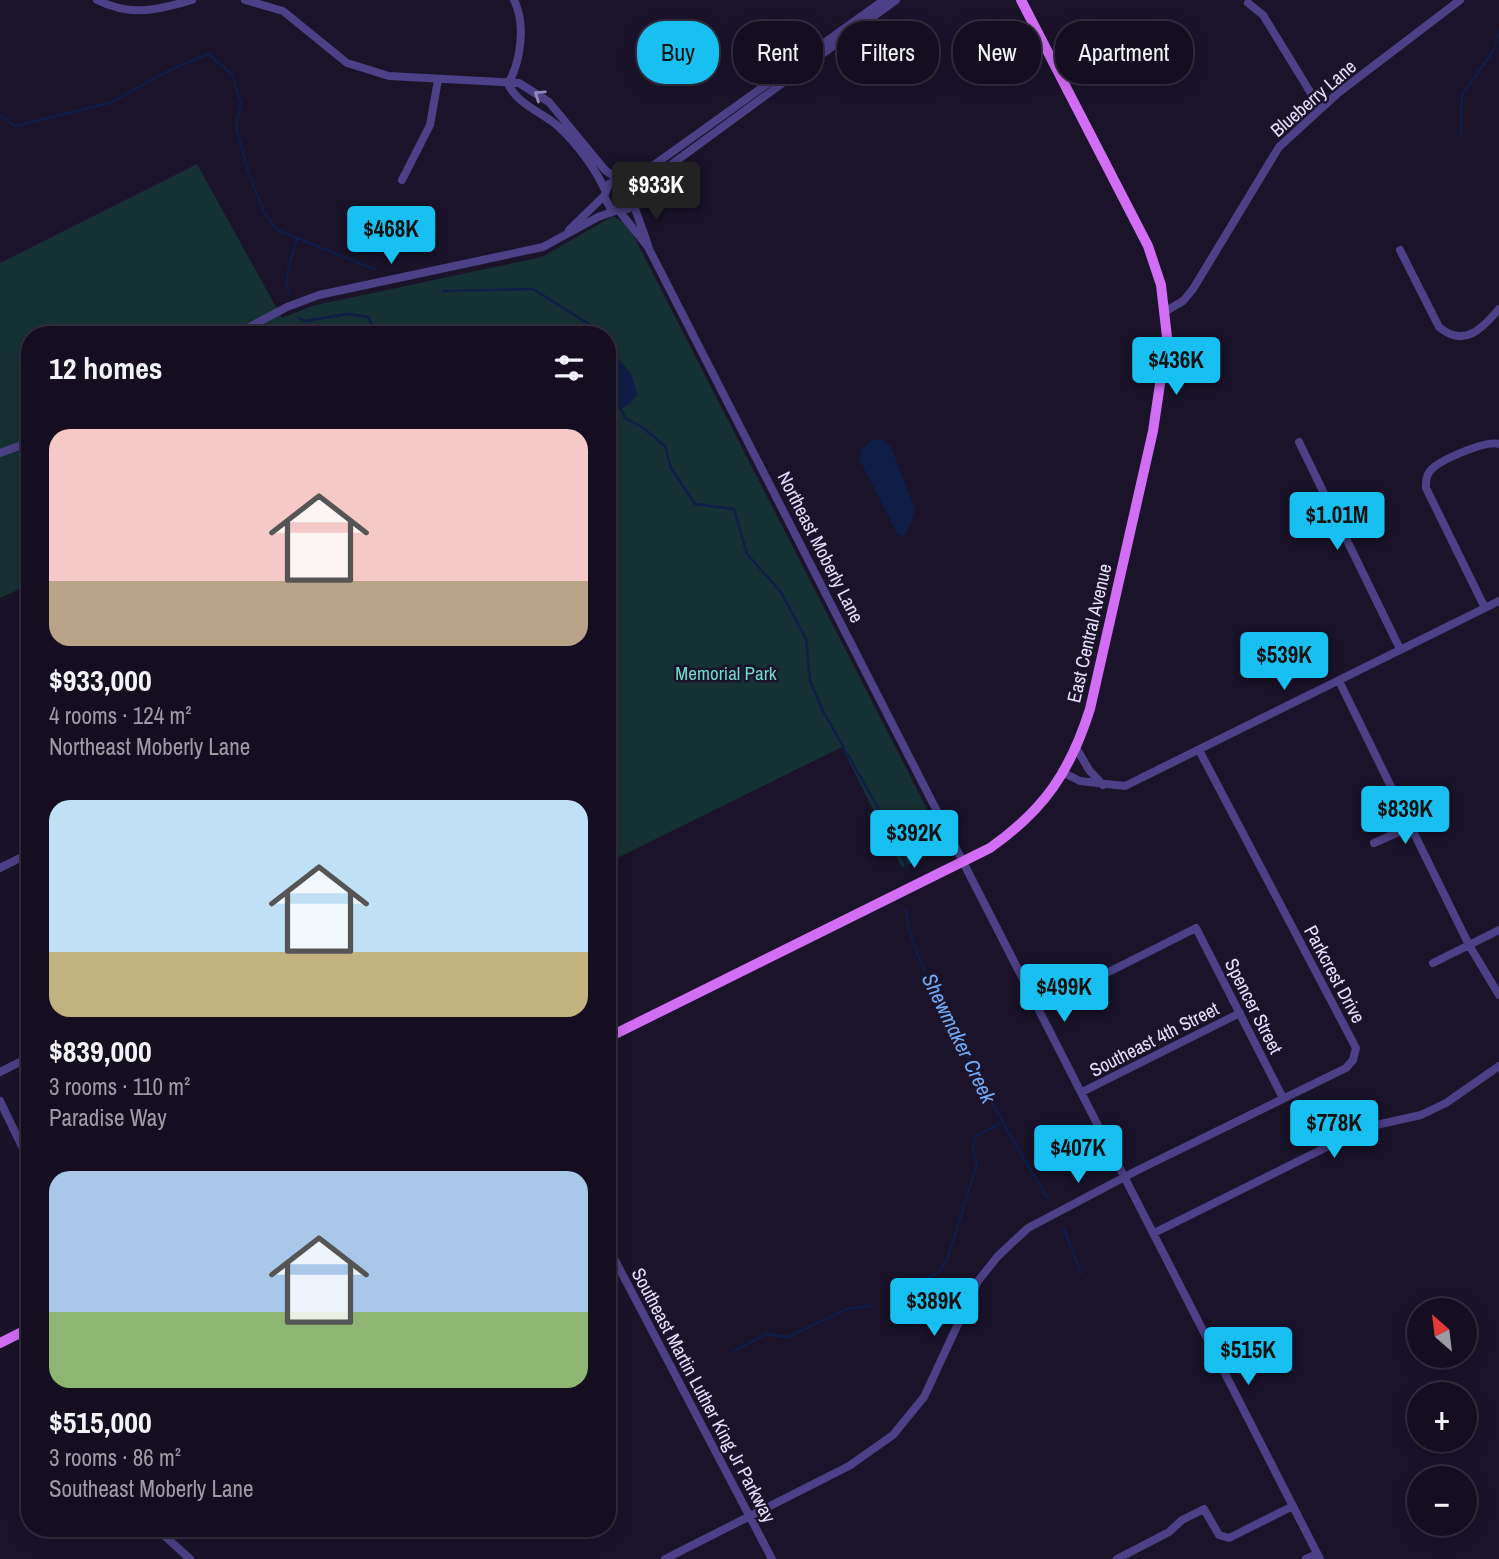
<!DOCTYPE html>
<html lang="en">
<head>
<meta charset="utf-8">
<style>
  body { margin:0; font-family:"Archivo Narrow",sans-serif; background:#1d1729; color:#f1f3f6; height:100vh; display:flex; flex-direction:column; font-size:26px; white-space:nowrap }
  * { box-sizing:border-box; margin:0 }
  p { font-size:23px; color:#9d9ca5 }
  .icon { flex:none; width:38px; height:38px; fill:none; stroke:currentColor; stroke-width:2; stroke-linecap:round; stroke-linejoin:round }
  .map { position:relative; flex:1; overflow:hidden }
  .sheet { position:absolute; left:21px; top:326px; width:595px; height:1211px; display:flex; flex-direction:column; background:#140e20; border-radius:28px; box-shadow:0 4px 18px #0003,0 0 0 2px #332e3e }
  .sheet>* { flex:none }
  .top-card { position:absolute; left:637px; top:21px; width:665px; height:63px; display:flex; gap:14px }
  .needle { width:46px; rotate:332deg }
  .controls { position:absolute; left:1407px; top:1298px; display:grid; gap:14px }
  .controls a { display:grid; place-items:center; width:70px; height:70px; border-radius:50%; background:#140e20; box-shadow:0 4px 18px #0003,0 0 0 2px #332e3e; font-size:35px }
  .price { position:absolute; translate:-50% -60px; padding:0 16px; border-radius:7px; background:#17c0f0; color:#111; font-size:23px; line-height:46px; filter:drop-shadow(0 2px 4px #0008) }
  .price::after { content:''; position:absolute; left:50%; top:42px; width:21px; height:16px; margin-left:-10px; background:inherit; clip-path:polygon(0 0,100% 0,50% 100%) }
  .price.selected { background:#222; color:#fff }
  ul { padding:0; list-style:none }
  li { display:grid; align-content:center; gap:14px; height:371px; padding:0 28px }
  li span { display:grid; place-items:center; height:217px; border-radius:21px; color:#555 }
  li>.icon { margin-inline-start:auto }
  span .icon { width:126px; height:126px; fill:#fffc; stroke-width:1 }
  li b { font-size:30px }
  h2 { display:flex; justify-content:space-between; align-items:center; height:84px; padding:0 28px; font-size:30px }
  .pill { padding:0 24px; border-radius:28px; background:#140e20; box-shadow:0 4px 18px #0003,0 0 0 2px #332e3e; font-size:24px; line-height:63px }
  .pill.selected { background:#17c0f0; color:#111 }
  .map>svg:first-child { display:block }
  .green { fill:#163134 }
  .water { fill:#0f1d47 }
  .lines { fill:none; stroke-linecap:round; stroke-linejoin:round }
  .stream { stroke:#0f1d47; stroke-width:2.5 }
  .minor { stroke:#4c4186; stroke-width:8 }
  .major { stroke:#d26df5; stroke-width:10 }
  .oneway { stroke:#9188bc }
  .labels { text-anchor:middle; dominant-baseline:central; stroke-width:5; stroke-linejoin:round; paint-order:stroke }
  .street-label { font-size:19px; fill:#e5defd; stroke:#1a132a }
  .park-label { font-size:19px; fill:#6ddacb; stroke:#1a132a }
  .water-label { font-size:21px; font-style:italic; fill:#73aaf6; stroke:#1a132a }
</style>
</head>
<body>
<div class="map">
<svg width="1499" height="1559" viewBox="0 0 1499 1559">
  <rect width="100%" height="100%" fill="#1a132a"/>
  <path class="green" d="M197 164 282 318 312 306 542 257 613 216 628 225 946 846 902 868 842 747 607 863V334H30V584L0 598V263Z"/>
  <path class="water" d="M617 357 631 374 638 395 628 405 608 414 607 360Z
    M872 440H883L891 447 914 506V516L905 536 898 535 859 459 862 449Z"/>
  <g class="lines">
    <path class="stream" d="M0 115 15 126 110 103 166 72 208 54 232 74 241 103 236 127 249 174 264 212 277 230 374 269
      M1461 134 1462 95 1494 50 1499 32
      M443 291 533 289 592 326 600 334
      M289 293C283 278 292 255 297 240
      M299 318 305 321 348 314 368 317 376 334
      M620 407 625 418 642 427 665 446 671 468 695 504 734 509 747 554 781 592 806 639 810 681 823 711 898 843 907 869
      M906 909C909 945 930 981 946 1014 977 1077 1010 1137 1047 1197
      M1064 1229 1081 1273
      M896 1294 939 1272 947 1260 977 1164 973 1146 976 1136 1001 1123
      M734 1351 766 1334 788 1337 847 1309 872 1306"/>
    <path class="minor" d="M97 0C131 17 158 10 192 0
      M245 0 283 11 347 63 389 76 519 83 549 102 605 170 619 180
      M1248 3 1263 15 1320 108
      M508 84C518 105 542 112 559 127 577 144 595 168 605 190
      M508 84C521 61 526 24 514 0
      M402 180 430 125 438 80
      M624 181 640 175 884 0
      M635 199 629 184 619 180 609 184 604 196 611 209H628L646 183 896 0
      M633 203 648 245
      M620 212 648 247 1320 1559
      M569 230 604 196
      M1400 250 1439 327C1464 348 1482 329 1499 309
      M1166 311 1183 301 1193 289 1279 147 1338 93 1460 0
      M236 334 287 307 319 295 543 247 598 217 615 211
      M1299 442 1400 649
      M0 453 30 442
      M1485 608 1426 488C1426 481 1426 476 1430 471 1439 460 1486 440 1499 444
      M1339 681 1469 945 1499 995
      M1077 749 1089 770 1103 785
      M1064 773 1080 781 1125 786 1499 601
      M1374 843 1412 826
      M0 868 30 853
      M1433 963 1499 930
      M1039 1007 1196 928 1283 1098
      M0 1072 30 1057
      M1082 1092 1240 1013
      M0 1101 30 1163
      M1154 1233 1367 1127 1421 1115 1446 1103 1499 1066
      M607 1245 772 1559
      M156 1528 190 1559
      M665 1559 849 1466 893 1435 924 1397 978 1281 998 1256 1028 1228 1136 1171 1346 1068 1353 1060 1356 1048 1199 750
      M1117 1559 1169 1532 1182 1520 1204 1509 1219 1535 1229 1538 1293 1506
      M1306 1559 1317 1554"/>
    <path class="major" d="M607 1038 990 848C1044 810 1070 772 1090 709L1153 431 1167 337 1161 285 1148 246 1021 0
      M0 1343 30 1328"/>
  </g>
  <defs><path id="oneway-chevron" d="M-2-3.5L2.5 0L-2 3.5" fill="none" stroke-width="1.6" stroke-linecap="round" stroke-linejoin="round" transform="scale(1.75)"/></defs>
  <use class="oneway" href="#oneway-chevron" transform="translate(539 95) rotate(-146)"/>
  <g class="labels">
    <g class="street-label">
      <text transform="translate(1313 98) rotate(-41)">Blueberry Lane</text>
      <text transform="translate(821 547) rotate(63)">Northeast Moberly Lane</text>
      <text transform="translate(1089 633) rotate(-77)">East Central Avenue</text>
      <text transform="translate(1335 974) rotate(62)">Parkcrest Drive</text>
      <text transform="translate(1254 1006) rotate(63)">Spencer Street</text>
      <text transform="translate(1154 1039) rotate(-27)">Southeast 4th Street</text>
      <text transform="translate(704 1395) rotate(62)">Southeast Martin Luther King Jr Parkway</text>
    </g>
    <g class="park-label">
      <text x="726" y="673">Memorial Park</text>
    </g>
    <g class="water-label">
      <text transform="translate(959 1038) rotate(64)">Shewmaker Creek</text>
    </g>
  </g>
</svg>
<div class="controls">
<a><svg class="needle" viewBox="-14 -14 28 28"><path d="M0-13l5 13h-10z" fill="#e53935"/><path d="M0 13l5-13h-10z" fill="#9d9ca5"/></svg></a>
<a>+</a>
<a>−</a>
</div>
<b class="price selected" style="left:656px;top:222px">$933K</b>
<b class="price" style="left:391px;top:266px">$468K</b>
<b class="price" style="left:1176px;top:397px">$436K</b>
<b class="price" style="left:1337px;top:552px">$1.01M</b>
<b class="price" style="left:1284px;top:692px">$539K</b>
<b class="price" style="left:1405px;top:846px">$839K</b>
<b class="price" style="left:914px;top:870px">$392K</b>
<b class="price" style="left:1064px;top:1024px">$499K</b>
<b class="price" style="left:1334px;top:1160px">$778K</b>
<b class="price" style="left:1078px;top:1185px">$407K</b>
<b class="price" style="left:934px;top:1338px">$389K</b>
<b class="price" style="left:1248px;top:1387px">$515K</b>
<div class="top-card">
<a class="pill selected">Buy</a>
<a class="pill">Rent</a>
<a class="pill">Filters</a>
<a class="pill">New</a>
<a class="pill">Apartment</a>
</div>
<section class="sheet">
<h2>12 homes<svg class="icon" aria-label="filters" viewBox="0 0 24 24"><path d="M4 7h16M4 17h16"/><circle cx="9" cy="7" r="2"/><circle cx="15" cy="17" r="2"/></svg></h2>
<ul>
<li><span style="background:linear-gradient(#f6c9c9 70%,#b9a48a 0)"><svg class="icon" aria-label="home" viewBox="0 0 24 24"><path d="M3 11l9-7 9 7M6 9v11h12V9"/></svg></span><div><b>$933,000</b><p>4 rooms · 124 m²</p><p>Northeast Moberly Lane</p></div></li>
<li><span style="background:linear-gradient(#bfe0f5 70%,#c2b280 0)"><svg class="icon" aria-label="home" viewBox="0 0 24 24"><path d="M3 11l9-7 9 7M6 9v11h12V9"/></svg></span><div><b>$839,000</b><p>3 rooms · 110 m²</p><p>Paradise Way</p></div></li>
<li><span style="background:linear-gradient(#a9c7e8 65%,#8fb573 0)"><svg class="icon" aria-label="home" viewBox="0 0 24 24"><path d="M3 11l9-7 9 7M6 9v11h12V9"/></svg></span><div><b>$515,000</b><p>3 rooms · 86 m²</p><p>Southeast Moberly Lane</p></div></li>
</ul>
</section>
</div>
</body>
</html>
